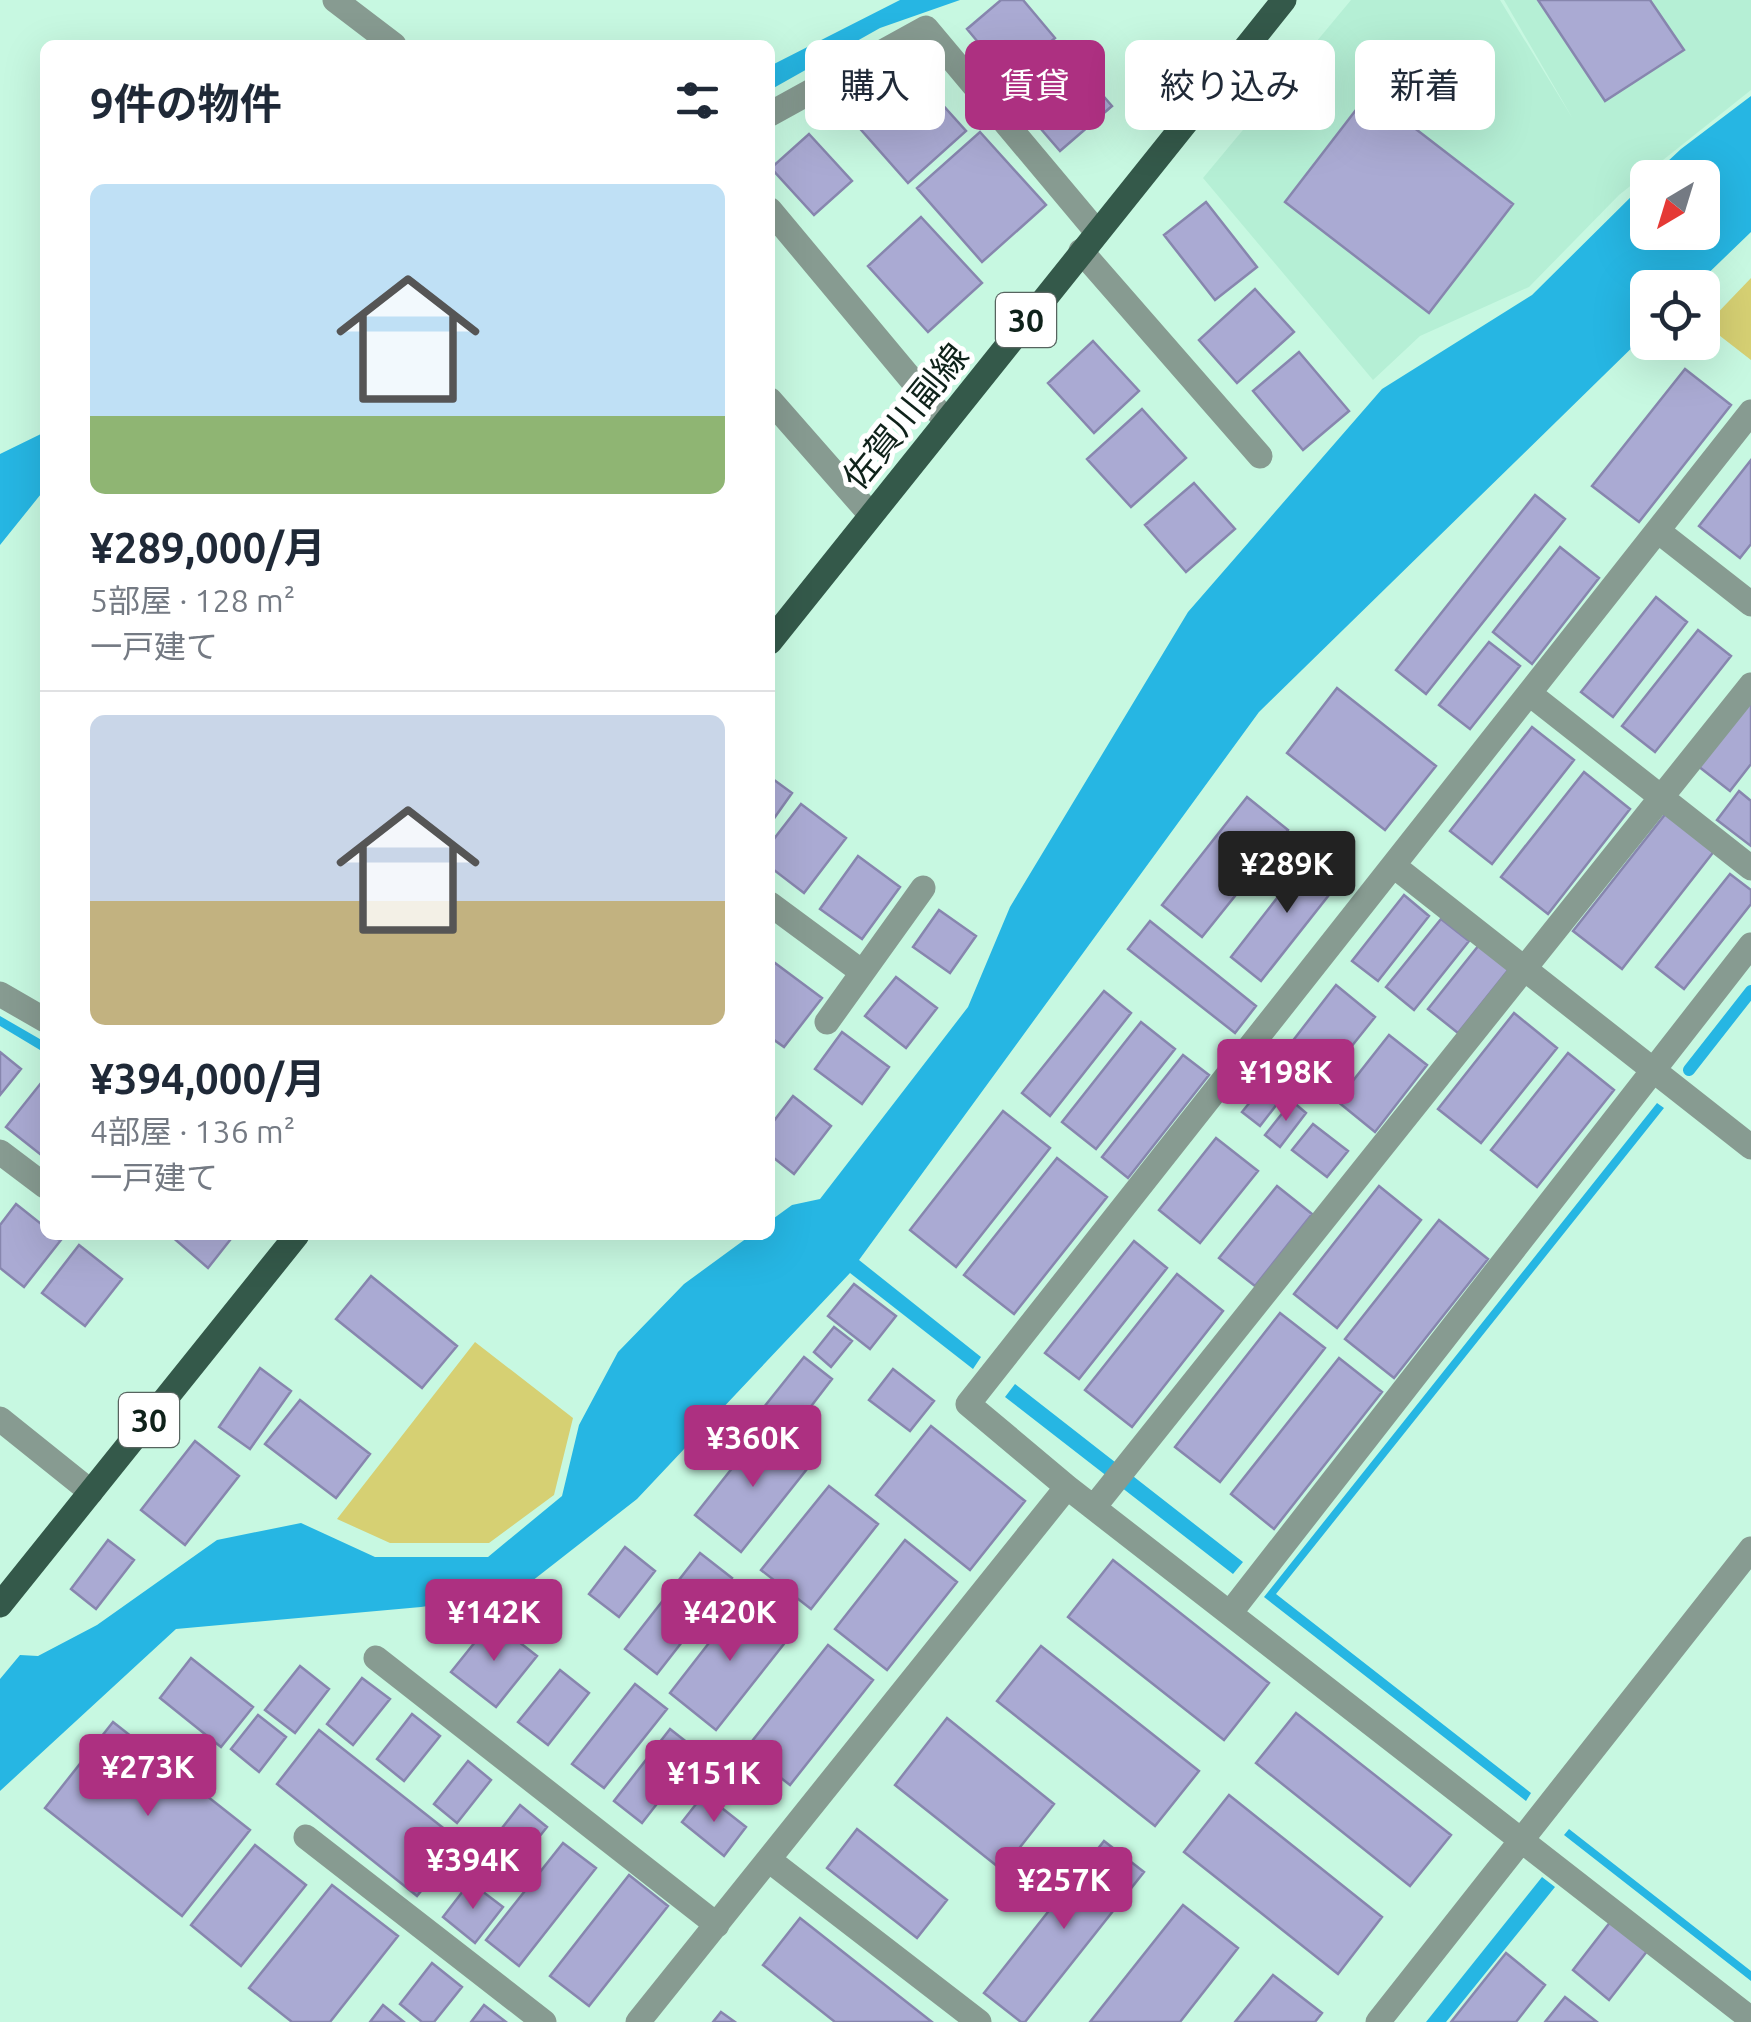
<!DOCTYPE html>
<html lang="ja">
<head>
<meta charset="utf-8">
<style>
  body { margin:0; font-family:Ubuntu,"Noto Sans JP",sans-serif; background:#f6f6f7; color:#1f2937; height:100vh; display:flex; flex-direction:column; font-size:38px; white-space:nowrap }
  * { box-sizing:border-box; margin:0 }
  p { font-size:32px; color:#747a83 }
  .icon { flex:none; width:55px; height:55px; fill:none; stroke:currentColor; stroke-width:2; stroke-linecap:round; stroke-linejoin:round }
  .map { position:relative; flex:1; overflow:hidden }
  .side { position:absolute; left:40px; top:40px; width:735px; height:1200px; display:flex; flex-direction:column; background:#fff; border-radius:15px; box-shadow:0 10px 40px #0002 }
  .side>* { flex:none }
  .guide { position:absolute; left:805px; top:40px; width:795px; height:90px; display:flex; gap:20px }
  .needle { width:65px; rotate:218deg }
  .buttons { position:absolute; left:1630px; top:160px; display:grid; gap:20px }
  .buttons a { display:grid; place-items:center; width:90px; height:90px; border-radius:15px; background:#fff; box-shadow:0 10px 40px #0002; font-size:50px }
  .price { position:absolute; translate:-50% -85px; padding:0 22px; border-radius:10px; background:#ad3081; color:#fff; font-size:32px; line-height:65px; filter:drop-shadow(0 2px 5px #0008) }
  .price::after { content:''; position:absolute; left:50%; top:60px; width:30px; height:22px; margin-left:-15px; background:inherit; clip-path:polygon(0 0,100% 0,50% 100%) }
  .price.active { background:#222; color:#fff }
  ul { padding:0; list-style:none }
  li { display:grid; align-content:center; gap:20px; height:530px; padding:0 50px }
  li+li { border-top:2px solid #e0e1e3 }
  li span { display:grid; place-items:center; height:310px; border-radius:15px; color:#555 }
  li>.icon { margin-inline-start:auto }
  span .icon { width:180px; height:180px; fill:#fffc; stroke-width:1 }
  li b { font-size:42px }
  h2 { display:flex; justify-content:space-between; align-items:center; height:120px; padding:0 50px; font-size:42px }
  .chip { padding:0 35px; border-radius:15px; background:#fff; box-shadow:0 10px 40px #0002; font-size:35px; line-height:90px }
  .chip.active { background:#ad3081; color:#fff }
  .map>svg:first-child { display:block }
  .built { fill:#b5efd5 }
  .green { fill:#d6d073 }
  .water { fill:#26b6e3 }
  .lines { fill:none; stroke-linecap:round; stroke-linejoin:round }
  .stream { stroke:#26b6e3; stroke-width:12 }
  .building { fill:#aaaad3; stroke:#8786ae; stroke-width:2.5 }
  .minor { stroke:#879b91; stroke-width:25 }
  .major { stroke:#34594a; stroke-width:25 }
  .labels { text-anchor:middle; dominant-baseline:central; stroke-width:10; stroke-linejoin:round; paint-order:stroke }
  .shield { fill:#fff; stroke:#57645f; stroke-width:2.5 }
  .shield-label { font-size:32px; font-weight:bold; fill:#0f221a }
  .street-label { font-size:35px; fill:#0f221a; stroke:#fff }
</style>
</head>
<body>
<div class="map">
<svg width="1751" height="2022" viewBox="0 0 1751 2022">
  <rect width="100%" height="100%" fill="#c7f8e1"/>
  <path class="built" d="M1351 0H1500L1573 119 1504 0H1751V90L1619 195 1529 287 1420 336 1373 380 1203 178Z"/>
  <path class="green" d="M1751 278V360L1706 325Z
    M475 1342 573 1418 554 1495 489 1543H390L337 1519Z"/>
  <path class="water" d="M900 0H960L880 28 770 90V66Z
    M1751 96V232L1694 287 1648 288 1647 333 1259 712 859 1260 981 1357 973 1369 850 1273 637 1499 518 1592 421 1607 176 1629 0 1791V1679L20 1655 38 1656 97 1625 217 1540 301 1523 375 1557H488L562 1496 579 1425 618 1352 684 1284 751 1235H770V1221L792 1205 820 1199 968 1007 1010 907 1188 612 1382 389 1532 295 1647 181 1648 232H1702V178L1651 177 1681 149Z
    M45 432V489L0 545V454Z
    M0 1016 45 1042V1053L0 1026Z
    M1657 1103 1664 1108 1276 1594 1531 1793 1526 1801 1264 1597Z
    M1015 1384 1243 1562 1233 1574 1005 1397Z
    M1569 1829 1751 1971V1981L1564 1835Z
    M1542 1877 1555 1887 1446 2022H1426Z"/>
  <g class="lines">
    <path class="stream" d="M1689 1070 1751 991"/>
  </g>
  <path class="building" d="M1001 0H1023L1055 38 1008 78 967 29Z
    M1538 0H1650L1684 50 1605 101Z
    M1067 54 1112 106 1060 151 1015 99Z
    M914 73 966 131 908 183 856 124Z
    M1369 93 1513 204 1429 313 1285 202Z
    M980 132 1046 205 982 262 917 188Z
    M809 134 852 181 814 215 771 168Z
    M1206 202 1257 267 1215 300 1164 235Z
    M921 217 982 283 928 332 868 266Z
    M1255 289 1294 332 1237 383 1199 340Z
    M1093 341 1139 391 1094 433 1048 383Z
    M1299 352 1349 411 1303 450 1253 391Z
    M1685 369 1731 405 1639 522 1592 486Z
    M1142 409 1186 458 1131 507 1087 459Z
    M1751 460V544L1740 558 1699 526Z
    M1194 483 1235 529 1186 572 1145 525Z
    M1535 495 1565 519 1426 694 1396 670Z
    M1560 547 1599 578 1532 664 1493 632Z
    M1656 597 1687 622 1613 717 1581 692Z
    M1698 630 1731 656 1655 752 1622 726Z
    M1489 642 1520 666 1470 729 1439 705Z
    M1337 688 1436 766 1385 830 1287 753Z
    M1751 699V764L1730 791 1698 766Z
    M1532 727 1574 760 1492 864 1450 831Z
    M1584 772 1630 809 1548 914 1501 877Z
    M770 777 792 793 770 824Z
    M1739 791 1751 801V846L1717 820Z
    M1247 797 1288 830 1202 937 1162 905Z
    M801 804 846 838 804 893 770 867V844Z
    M1667 812 1715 850 1622 969 1573 931Z
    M1313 852 1344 876 1261 981 1231 957Z
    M858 856 900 887 862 939 820 909Z
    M1730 874 1751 890V904L1684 989 1656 967Z
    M1404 895 1429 916 1378 981 1352 961Z
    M939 910 976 936 950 973 913 947Z
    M1441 919 1469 941 1414 1010 1386 987Z
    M1150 921 1256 1006 1235 1033 1128 949Z
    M1479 945 1509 969 1458 1033 1428 1009Z
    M775 963 822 998 784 1047 770 1037V970Z
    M896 977 937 1008 906 1048 865 1016Z
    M1336 985 1375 1017 1319 1087 1281 1056Z
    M1104 991 1131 1013 1050 1116 1022 1093Z
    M1514 1013 1557 1048 1481 1143 1438 1109Z
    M1141 1022 1175 1049 1096 1149 1062 1122Z
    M842 1032 889 1067 862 1104 815 1069Z
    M1389 1035 1427 1065 1375 1132 1337 1101Z
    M0 1052 21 1069 0 1095Z
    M1568 1053 1614 1090 1537 1187 1491 1150Z
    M1183 1055 1209 1075 1128 1178 1102 1157Z
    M1267 1081 1284 1095 1260 1126 1242 1112Z
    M41 1083 45 1087V1158L6 1127Z
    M793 1096 831 1126 794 1174 770 1155V1126Z
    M1292 1101 1306 1113 1280 1147 1265 1135Z
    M1003 1111 1050 1148 956 1267 910 1230Z
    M1313 1124 1348 1151 1327 1177 1292 1150Z
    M1216 1138 1258 1171 1200 1243 1159 1210Z
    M1057 1158 1107 1197 1014 1314 964 1275Z
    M1277 1186 1312 1214 1255 1286 1219 1258Z
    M1379 1186 1421 1220 1337 1328 1294 1294Z
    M16 1204 45 1227V1235L61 1240 24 1287 0 1268V1225Z
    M1439 1220 1488 1259 1394 1378 1345 1339Z
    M170 1235H234L208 1268Z
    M1134 1241 1167 1268 1079 1379 1045 1353Z
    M79 1245 122 1279 85 1326 42 1293Z
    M1177 1274 1223 1311 1132 1427 1085 1390Z
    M371 1276 457 1346 422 1388 336 1319Z
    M854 1284 896 1316 870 1349 828 1316Z
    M1280 1313 1325 1348 1220 1482 1175 1447Z
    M834 1327 852 1341 831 1367 814 1352Z
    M804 1357 832 1379 789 1435 760 1412Z
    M1339 1358 1382 1392 1274 1529 1231 1494Z
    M260 1368 291 1391 250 1449 219 1427Z
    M893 1369 934 1401 910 1431 869 1400Z
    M300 1400 370 1454 336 1498 265 1444Z
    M931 1426 1025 1501 970 1570 876 1495Z
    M764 1428 811 1464 741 1552 695 1515Z
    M195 1441 239 1476 185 1545 141 1510Z
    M829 1486 878 1524 811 1609 761 1570Z
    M108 1540 134 1560 96 1609 71 1589Z
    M905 1540 957 1582 887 1670 835 1629Z
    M625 1547 655 1571 619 1617 589 1594Z
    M700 1553 732 1578 657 1674 625 1649Z
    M1113 1560 1269 1683 1224 1740 1068 1617Z
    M744 1598 791 1635 716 1730 670 1693Z
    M492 1621 537 1656 496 1707 451 1672Z
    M828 1645 873 1680 790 1785 745 1750Z
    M1041 1646 1199 1771 1155 1826 997 1701Z
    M191 1658 253 1707 221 1747 160 1698Z
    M300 1666 329 1689 295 1733 265 1710Z
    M560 1670 589 1693 548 1745 518 1722Z
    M362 1678 390 1699 353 1745 327 1724Z
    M635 1684 667 1709 604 1788 572 1764Z
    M1296 1713 1451 1835 1410 1886 1256 1763Z
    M412 1714 440 1736 404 1781 377 1759Z
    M258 1715 286 1737 259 1772 231 1749Z
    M947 1718 1054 1804 1002 1870 895 1785Z
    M113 1722 250 1830 182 1916 45 1808Z
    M670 1729 698 1751 642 1823 614 1801Z
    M319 1730 461 1842 417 1896 277 1784Z
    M468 1761 491 1780 457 1823 434 1804Z
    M704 1794 746 1827 724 1856 682 1822Z
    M1229 1795 1382 1917 1338 1974 1184 1852Z
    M520 1805 547 1827 508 1876 481 1855Z
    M857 1829 947 1900 917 1938 827 1868Z
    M1104 1841 1144 1872 1025 2022H1021L984 1993Z
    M563 1843 596 1868 519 1966 486 1940Z
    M255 1845 306 1885 241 1966 191 1925Z
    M629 1875 668 1906 589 2006 550 1976Z
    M470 1882 503 1907 475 1943 443 1917Z
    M332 1885 398 1936 330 2022H292L249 1988Z
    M1183 1905 1238 1948 1180 2022H1090Z
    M800 1918 932 2022H835L763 1965Z
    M1611 1921 1648 1950 1609 2000 1573 1970Z
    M1506 1953 1545 1985 1516 2022H1451Z
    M432 1963 462 1987 434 2022H422L400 2004Z
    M1273 1975 1322 2013 1315 2022H1235Z
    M1565 1997 1597 2022H1545Z
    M383 2005 404 2022H370Z
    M484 2005 506 2022H471Z
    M721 2012 735 2022H713Z"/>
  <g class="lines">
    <path class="minor" d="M335 0 394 45
      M770 114 926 28 1097 232
      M770 210 946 421
      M1081 251 1260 456
      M770 400 871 515
      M1751 412 968 1404 1067 1487 1751 2019
      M1658 531 1751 604
      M1530 694 1751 868
      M1394 866 1751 1147
      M770 904 862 972
      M0 994 45 1020
      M827 1022 923 888
      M0 1152 45 1186
      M0 1419 91 1492
      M1094 1507 1751 685
      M1230 1613 1751 945
      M376 1658 717 1925
      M306 1837 544 2022
      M769 1860 979 2022
      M638 2022 1067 1487
      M1378 2022 1751 1549"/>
    <path class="major" d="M770 642 1284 0
      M0 1605 297 1235"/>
  </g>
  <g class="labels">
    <g class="shield">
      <rect x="996" y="293" width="60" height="54" rx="8"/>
      <rect x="119" y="1393" width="60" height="54" rx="8"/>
    </g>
    <g class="shield-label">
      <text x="1026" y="320">30</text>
      <text x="149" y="1420">30</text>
    </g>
    <g class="street-label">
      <text transform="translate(905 416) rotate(-51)">佐賀川副線</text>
    </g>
  </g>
</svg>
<div class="buttons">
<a><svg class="needle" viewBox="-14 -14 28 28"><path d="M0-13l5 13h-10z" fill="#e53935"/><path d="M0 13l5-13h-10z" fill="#747a83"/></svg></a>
<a><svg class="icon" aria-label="locate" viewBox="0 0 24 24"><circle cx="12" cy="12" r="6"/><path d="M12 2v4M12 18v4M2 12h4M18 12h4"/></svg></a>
</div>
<b class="price active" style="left:1287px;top:916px">¥289K</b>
<b class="price" style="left:1286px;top:1124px">¥198K</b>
<b class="price" style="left:753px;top:1490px">¥360K</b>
<b class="price" style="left:494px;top:1664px">¥142K</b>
<b class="price" style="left:730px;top:1664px">¥420K</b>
<b class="price" style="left:148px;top:1819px">¥273K</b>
<b class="price" style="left:714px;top:1825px">¥151K</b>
<b class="price" style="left:473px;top:1912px">¥394K</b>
<b class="price" style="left:1064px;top:1932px">¥257K</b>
<div class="guide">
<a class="chip">購入</a>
<a class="chip active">賃貸</a>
<a class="chip">絞り込み</a>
<a class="chip">新着</a>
</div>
<section class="side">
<h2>9件の物件<svg class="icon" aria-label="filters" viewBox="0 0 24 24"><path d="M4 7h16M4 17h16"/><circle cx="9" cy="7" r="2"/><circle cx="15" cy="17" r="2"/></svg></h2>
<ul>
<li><span style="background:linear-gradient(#bfe0f5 75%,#8fb573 0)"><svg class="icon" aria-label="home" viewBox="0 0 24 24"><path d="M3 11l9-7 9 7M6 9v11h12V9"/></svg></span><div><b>¥289,000/月</b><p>5部屋 · 128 m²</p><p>一戸建て</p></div></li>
<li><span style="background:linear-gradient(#c9d6e8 60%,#c2b280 0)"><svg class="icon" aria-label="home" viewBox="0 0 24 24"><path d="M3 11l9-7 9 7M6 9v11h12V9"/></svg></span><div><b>¥394,000/月</b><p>4部屋 · 136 m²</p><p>一戸建て</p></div></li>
</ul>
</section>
</div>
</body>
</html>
